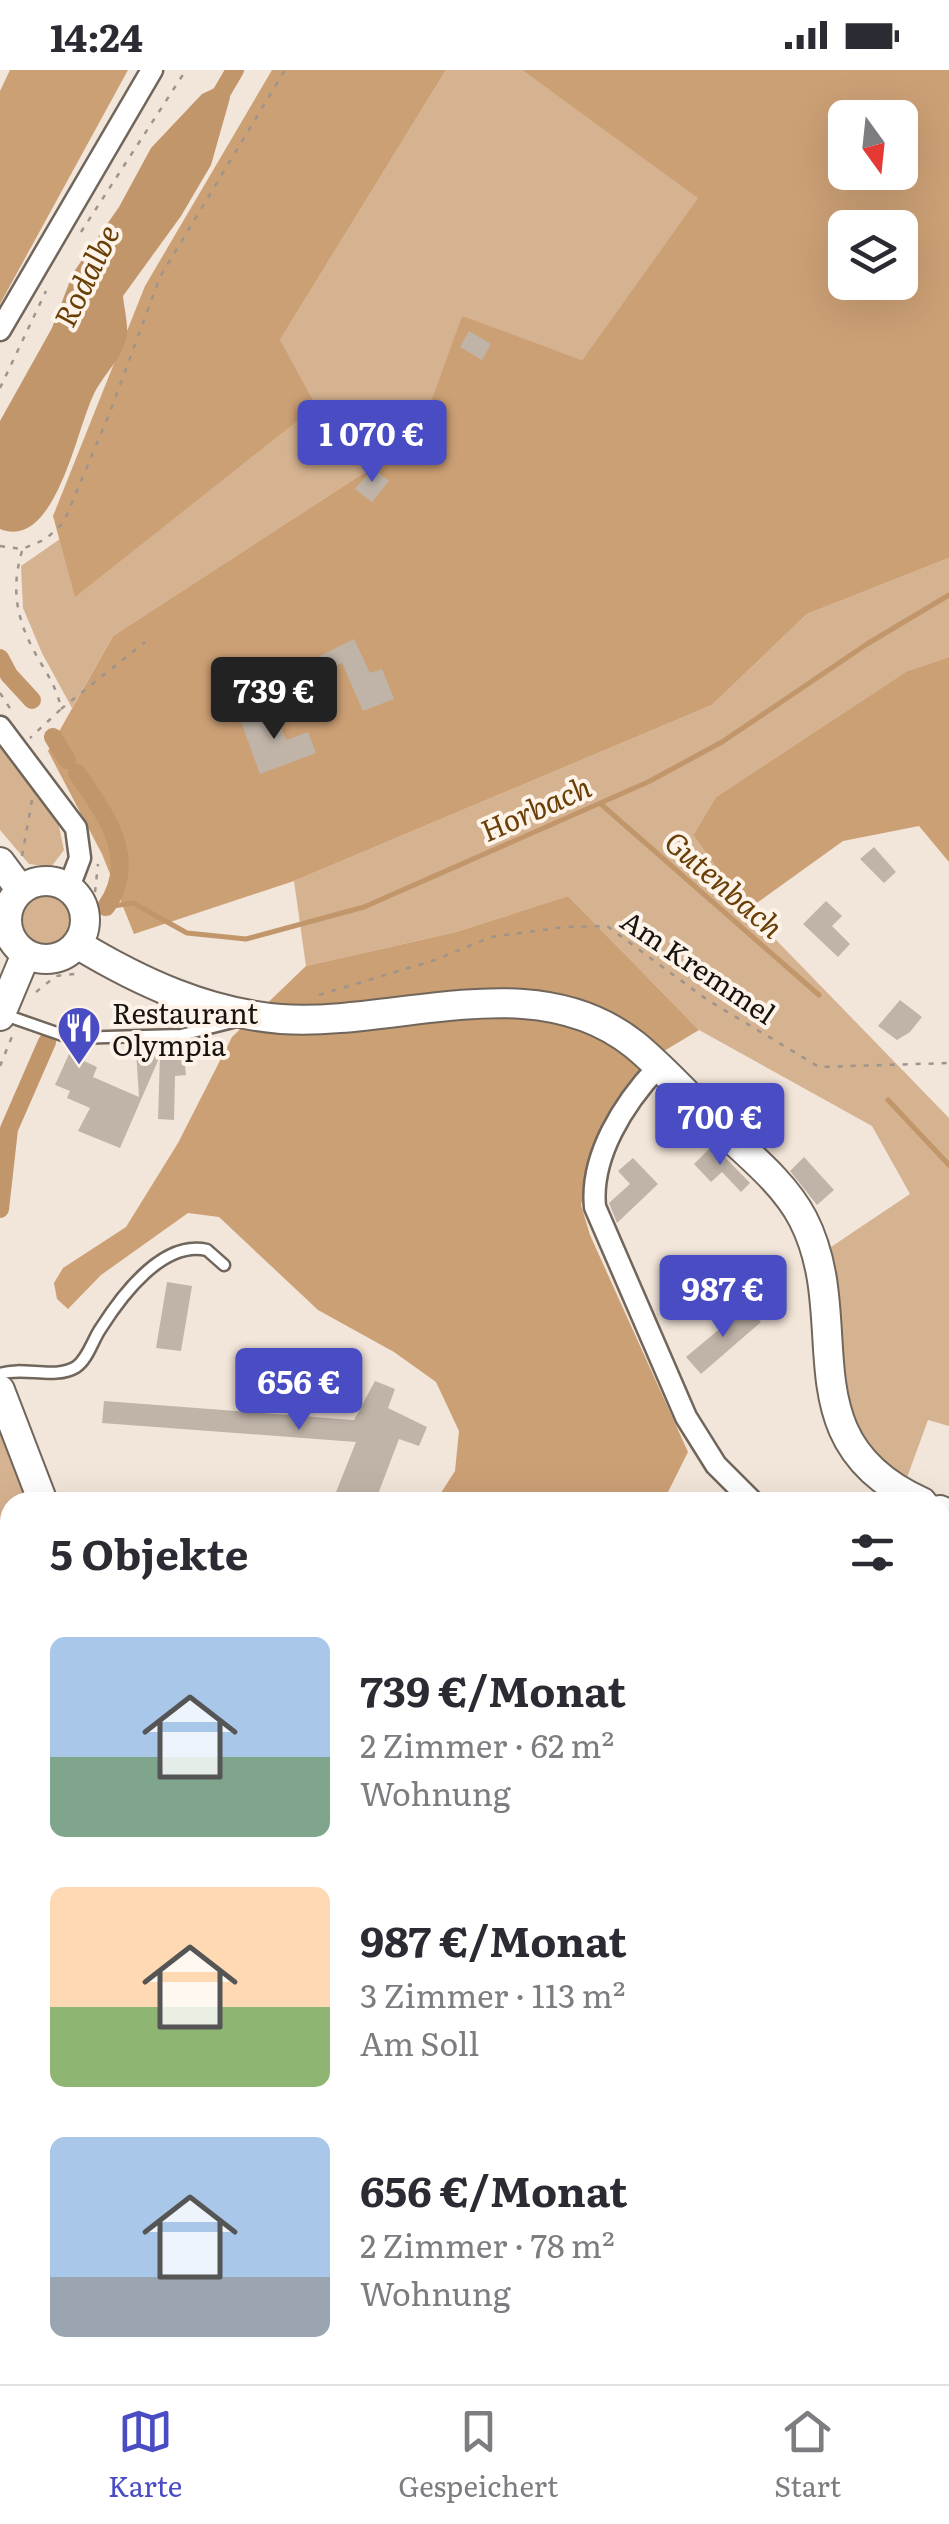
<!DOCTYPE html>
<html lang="de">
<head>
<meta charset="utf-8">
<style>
  body { margin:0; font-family:Literata,serif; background:#f7f7f7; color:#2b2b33; height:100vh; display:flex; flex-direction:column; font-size:38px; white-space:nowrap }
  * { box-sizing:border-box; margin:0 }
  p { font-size:32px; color:#7c7c81 }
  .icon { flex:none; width:55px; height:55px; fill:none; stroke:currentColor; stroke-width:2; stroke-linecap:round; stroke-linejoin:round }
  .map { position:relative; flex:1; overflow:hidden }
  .sheet { position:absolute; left:0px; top:1422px; width:950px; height:892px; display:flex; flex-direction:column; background:#fff; border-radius:30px 30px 0 0; box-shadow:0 10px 40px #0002 }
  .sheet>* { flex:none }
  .needle { width:65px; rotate:165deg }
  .controls { position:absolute; left:828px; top:30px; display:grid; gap:20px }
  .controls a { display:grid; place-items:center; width:90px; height:90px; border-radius:15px; background:#fff; box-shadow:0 10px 40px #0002; font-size:50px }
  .price { position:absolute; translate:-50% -85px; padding:0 22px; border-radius:10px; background:#494cc2; color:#fff; font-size:32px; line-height:65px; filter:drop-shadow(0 2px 5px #0008) }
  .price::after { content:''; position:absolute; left:50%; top:60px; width:30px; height:22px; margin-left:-15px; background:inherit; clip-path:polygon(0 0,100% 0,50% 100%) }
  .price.active { background:#222; color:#fff }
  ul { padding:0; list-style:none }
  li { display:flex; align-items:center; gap:30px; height:250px; padding:0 50px }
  li span { display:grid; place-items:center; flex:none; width:280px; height:200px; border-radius:15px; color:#555 }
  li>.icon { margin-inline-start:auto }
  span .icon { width:120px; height:120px; fill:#fffc; stroke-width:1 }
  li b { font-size:42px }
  h2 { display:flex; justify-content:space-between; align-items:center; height:120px; padding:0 50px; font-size:42px }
  .status { display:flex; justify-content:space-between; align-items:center; height:70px; padding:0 50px; background:#fff; direction:ltr }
  .status svg { height:28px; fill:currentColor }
  .dock { display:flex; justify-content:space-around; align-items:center; height:140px; border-top:2px solid #e1e1e2; background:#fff; font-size:28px; color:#7c7c81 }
  .dock a { display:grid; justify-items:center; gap:5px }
  .dock .active { color:#494cc2 }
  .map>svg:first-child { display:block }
  .green { fill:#d5b290 }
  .forest { fill:#cca075; fill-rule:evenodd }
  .water { fill:#c2966b }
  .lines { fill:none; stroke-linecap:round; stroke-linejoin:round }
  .stream { stroke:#c2966b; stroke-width:5 }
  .canal { stroke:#c2966b; stroke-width:18 }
  .building { fill:#c0b4a8 }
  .lane-casing { stroke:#71665b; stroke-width:15 }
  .street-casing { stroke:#71665b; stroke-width:25 }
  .secondary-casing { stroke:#71665b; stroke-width:32 }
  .path { stroke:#9e948b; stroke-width:2.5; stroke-dasharray:5 8; stroke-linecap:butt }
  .lane { stroke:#fff; stroke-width:10 }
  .street { stroke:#fff; stroke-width:20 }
  .secondary { stroke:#fff; stroke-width:28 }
  .labels { text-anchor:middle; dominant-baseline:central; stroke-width:8; stroke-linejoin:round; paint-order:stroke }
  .street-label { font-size:28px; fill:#18130f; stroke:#fdf3e9 }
  .poi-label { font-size:28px; fill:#18130f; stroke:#fdf3e9; text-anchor:start }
  .water-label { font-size:30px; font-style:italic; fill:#693f07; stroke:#fdf3e9 }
</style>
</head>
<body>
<div class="status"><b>14:24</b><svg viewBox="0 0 49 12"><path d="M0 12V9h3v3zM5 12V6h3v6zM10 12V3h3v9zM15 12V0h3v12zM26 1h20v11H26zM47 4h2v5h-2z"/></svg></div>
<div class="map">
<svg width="949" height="2314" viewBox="0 0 949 2314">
  <rect width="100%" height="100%" fill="#f2e5d9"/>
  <path class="green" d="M446 0H522L699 127 582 290 462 247 415 375 359 406 113 566 72 638 42 583 23 538 21 496 60 469 75 526 280 270Z
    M949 488V587L907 601 716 727 693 765 747 840 949 1048V1356L928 1350 905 1413 870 1382 851 1353 825 1181 910 1124 872 1056 699 960 568 826 456 862 306 896 294 811 712 635 807 544Z
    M0 677 58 752 64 780 51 797 29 794 0 760Z
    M17 851a29 29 0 1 1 58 0a29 29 0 1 1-58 0Z
    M0 1356 28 1432H10V2305H41L37 2314H0Z
    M940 1451 949 1455V1570L940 1565Z
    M949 1945V2127L940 2125V1960Z
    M663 2305H817L822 2314H665Z"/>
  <path class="forest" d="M10 0H128L0 234V21Z
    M272 0H446L280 270 316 336 75 527 53 446 145 216Z
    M522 0H949V488L807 544 712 635 294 811 134 864 102 784 48 681 113 566 359 406 415 375 462 246 582 290 698 128ZM845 48H900V102H845ZM845 158H900V212H845Z
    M949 587V792L919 756 843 771 747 840 693 765 716 727 907 601Z
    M568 826 699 960 659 984 629 1015 599 1062 581 1135 590 1165 688 1382 663 1432H435L455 1401 459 1361 436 1312 394 1282 318 1240 219 1147 188 1143 101 1205 68 1239 57 1229 54 1213 63 1198 126 1157 178 1073 232 967 306 896 456 862Z
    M940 2125 949 2127V2314H822L817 2305H940Z
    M163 2305H347L332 2314H159Z"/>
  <path class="water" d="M219 16 227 17 230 28 211 95 181 146 123 226C124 237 128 253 127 265 123 288 102 306 93 326 76 361 55 481 0 459V351L52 258 73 203 119 137 151 78 202 24Z"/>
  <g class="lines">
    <path class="stream" d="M602 735 819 925
      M106 837 133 833 187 863 246 869 364 837 648 712 722 672 867 574 949 525
      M888 1030 949 1095
      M0 1562V1610"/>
    <path class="canal" d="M215 34 235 0
      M0 588 9 605 32 630
      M53 667 67 690
      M77 703C104 743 140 788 106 837
      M0 1139 9 1059 47 972"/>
  </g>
  <path class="building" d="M469 261 491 274 482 290 460 277Z
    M373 398 389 411 372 432 355 419Z
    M354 569 370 603 382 599 394 629 363 641 342 593 327 600 320 586Z
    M273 637 286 670 308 662 316 683 260 704 240 649Z
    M874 777 896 802 884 813 860 789Z
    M826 831 842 846 832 856 850 874 838 887 803 854Z
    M900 930 922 947 910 962 897 970 878 956Z
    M183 977 186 1005 175 1006 174 1050 158 1049 160 986 120 1078 78 1061 90 1038 67 1028 70 1021 55 1015 69 984 97 997 93 1007 139 1027 136 981Z
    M713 1075 750 1113 741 1122 722 1102 711 1112 694 1094Z
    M804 1087 834 1120 817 1135 790 1101Z
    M633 1088 658 1114 617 1153 609 1133 630 1114 618 1101Z
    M167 1212 192 1216 181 1281 156 1278Z
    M747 1236 761 1252 701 1304 686 1287Z
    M375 1311 395 1319 388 1338 427 1357 419 1376 399 1369 375 1432H332L356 1372 102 1353 104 1331 354 1350Z"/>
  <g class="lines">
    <defs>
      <path id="lane" d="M5 945 71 968 181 965 237 951
        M0 1304C23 1296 55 1310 76 1297 88 1289 93 1269 101 1258 122 1225 163 1170 207 1180L224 1195
        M136 2314 141 2305"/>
      <path id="street" d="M0 260 152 0
        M0 657 76 758 80 788 69 817
        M658 997C624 1033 590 1086 595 1137L686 1347 716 1395 753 1432
        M940 1570 949 1575"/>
      <path id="secondary" d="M0 792 20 819
        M7 850a39 39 0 1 1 78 0a39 39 0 1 1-78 0Z
        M77 874C140 912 207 943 281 949 397 957 534 894 635 975 664 999 690 1028 716 1054 746 1083 784 1112 803 1149 856 1252 783 1370 922 1432
        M0 946 26 884
        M0 1320 43 1432
        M940 1440 949 1444
        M50 2314 54 2305"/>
    </defs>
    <use href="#lane" class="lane-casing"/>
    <use href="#street" class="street-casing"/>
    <use href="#secondary" class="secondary-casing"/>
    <path class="path" d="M81 162 186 0
      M0 318 46 221
      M0 476 22 479 46 469 64 452 110 342 160 207 285 0
      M22 481C9 525 19 557 42 595 51 610 58 622 61 639L30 668
      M0 623 13 643
      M61 639 145 572
      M22 786 32 730
      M35 799 56 798
      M97 861 94 832 98 794
      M36 922 56 906 82 903
      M319 925 435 890 491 867 564 857 607 856 706 929 819 997 949 993
      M0 996 13 964"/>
    <use href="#lane" class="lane"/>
    <use href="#street" class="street"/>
    <use href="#secondary" class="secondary"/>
  </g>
  <defs>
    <symbol id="restaurant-pin" viewBox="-11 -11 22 30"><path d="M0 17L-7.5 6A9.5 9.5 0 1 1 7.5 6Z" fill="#494cc2" stroke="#fdf3e9"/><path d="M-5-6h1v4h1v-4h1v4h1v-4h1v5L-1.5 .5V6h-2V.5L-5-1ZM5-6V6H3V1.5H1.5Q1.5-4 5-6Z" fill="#fff"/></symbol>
  </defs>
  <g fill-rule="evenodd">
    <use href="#restaurant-pin" x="54" y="933" width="50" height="68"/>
  </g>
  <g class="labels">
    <g class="street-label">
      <text transform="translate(699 896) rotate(34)">Am Kremmel</text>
    </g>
    <g class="poi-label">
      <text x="112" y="942">Restaurant<tspan x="112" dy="32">Olympia</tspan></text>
    </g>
    <g class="water-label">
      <text transform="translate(85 205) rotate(-64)">Rodalbe</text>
      <text transform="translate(535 737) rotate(-24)">Horbach</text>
      <text transform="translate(725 813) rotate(41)">Gutenbach</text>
    </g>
  </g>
</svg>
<div class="controls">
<a><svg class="needle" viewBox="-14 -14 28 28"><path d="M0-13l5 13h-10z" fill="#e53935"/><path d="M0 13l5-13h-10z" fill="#7c7c81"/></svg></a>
<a><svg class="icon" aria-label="layers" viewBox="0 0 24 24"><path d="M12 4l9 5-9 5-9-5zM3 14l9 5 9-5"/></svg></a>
</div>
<b class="price" style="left:372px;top:415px">1 070 €</b>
<b class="price active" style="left:274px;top:672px">739 €</b>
<b class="price" style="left:720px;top:1098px">700 €</b>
<b class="price" style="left:723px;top:1270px">987 €</b>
<b class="price" style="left:299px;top:1363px">656 €</b>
<section class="sheet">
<h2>5 Objekte<svg class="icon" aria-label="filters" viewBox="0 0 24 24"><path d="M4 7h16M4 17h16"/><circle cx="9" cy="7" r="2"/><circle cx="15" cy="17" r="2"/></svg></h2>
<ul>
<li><span style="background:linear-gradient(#a9c7e8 60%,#7fa58c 0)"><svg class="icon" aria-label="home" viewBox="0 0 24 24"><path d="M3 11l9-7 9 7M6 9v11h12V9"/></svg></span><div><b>739 €/Monat</b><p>2 Zimmer · 62 m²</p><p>Wohnung</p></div></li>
<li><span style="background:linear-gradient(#ffd9b3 60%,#8fb573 0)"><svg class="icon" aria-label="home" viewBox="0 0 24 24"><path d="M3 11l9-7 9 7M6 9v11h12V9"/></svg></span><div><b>987 €/Monat</b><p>3 Zimmer · 113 m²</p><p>Am Soll</p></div></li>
<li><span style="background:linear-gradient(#a9c7e8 70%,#9aa5b1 0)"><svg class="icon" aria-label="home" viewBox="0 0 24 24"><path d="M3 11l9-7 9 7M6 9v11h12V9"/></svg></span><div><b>656 €/Monat</b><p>2 Zimmer · 78 m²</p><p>Wohnung</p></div></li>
</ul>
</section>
</div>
<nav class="dock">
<a class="active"><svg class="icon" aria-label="map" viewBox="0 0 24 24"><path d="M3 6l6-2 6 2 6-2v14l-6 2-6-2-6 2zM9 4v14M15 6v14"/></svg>Karte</a>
<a><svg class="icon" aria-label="saved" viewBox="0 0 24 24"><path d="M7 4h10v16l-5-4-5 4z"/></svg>Gespeichert</a>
<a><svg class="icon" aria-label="home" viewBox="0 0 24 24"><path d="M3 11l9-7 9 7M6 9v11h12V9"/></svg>Start</a>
</nav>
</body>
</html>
